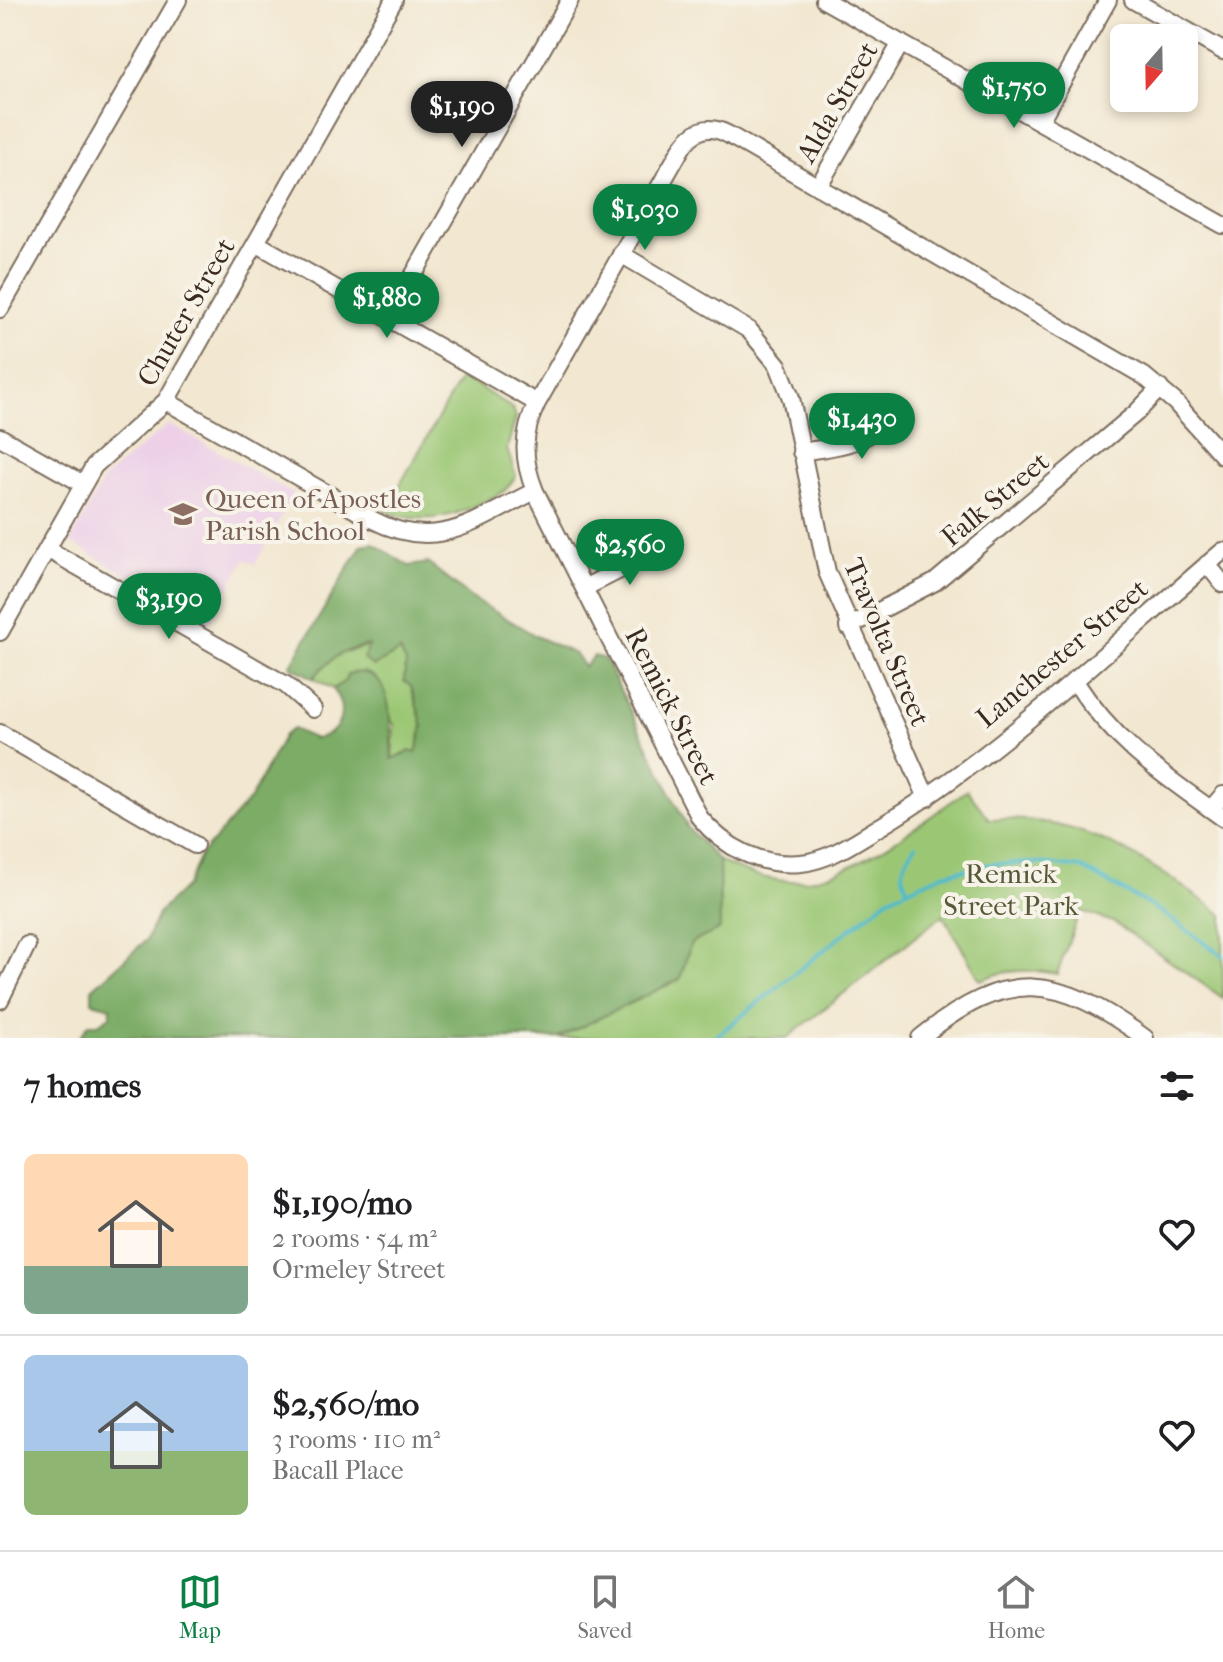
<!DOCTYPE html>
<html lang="en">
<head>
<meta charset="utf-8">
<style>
  body { margin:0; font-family:"IM FELL French Canon",serif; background:#f2f2f2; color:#202124; height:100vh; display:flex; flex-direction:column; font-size:30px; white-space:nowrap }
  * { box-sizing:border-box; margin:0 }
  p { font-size:26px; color:#757577 }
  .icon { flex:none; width:44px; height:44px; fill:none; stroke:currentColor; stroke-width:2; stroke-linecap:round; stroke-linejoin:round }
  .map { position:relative; height:1038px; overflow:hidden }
  .sheet { display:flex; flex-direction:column; background:#fff; flex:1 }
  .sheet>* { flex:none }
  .needle { width:52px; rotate:200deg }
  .tools { position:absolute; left:1110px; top:24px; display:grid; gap:16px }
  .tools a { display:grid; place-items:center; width:88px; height:88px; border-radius:12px; background:#fff; box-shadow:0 4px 12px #0003; font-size:40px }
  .price { position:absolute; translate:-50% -68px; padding:0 18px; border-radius:28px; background:#0b8043; color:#fff; font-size:26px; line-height:52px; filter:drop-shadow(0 2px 4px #0008) }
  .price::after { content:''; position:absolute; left:50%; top:48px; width:24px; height:18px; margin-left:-12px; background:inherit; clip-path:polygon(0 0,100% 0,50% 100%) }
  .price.current { background:#222; color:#fff }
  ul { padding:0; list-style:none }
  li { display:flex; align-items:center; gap:24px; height:200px; padding:0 24px }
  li+li { border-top:2px solid #e0e0e0 }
  li span { display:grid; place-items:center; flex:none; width:224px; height:160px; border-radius:12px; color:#555 }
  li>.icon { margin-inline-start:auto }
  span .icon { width:96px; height:96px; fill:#fffc; stroke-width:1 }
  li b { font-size:34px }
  h2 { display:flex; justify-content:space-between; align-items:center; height:96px; padding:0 24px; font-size:34px }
  .menu { display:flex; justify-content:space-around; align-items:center; height:112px; border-top:2px solid #e0e0e0; background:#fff; font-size:22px; color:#757577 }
  .menu a { display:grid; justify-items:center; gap:4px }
  .menu .current { color:#0b8043 }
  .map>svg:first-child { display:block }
  .built { fill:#edd0e8 }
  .green { fill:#9bc775; stroke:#6b784a; stroke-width:2 }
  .forest { fill:#7cac66; stroke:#5c6b42; stroke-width:2 }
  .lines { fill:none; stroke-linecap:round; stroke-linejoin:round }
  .stream { stroke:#4fbacb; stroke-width:4 }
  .street-casing { stroke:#7b6c5c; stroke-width:20 }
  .street { stroke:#fff; stroke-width:16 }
  .labels { text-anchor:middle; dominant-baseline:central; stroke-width:8; stroke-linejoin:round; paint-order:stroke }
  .street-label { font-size:28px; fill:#3b2a1e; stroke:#f7f3e8 }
  .education-label { font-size:28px; fill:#785e54; stroke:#f7f3e8; text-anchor:start }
  .park-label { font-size:28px; fill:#585938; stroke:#f7f3e8 }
</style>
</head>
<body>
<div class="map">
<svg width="1223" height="1038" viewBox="0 0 1223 1038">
  <rect width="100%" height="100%" fill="#f7f3e8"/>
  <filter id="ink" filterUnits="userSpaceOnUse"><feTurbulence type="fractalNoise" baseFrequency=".0125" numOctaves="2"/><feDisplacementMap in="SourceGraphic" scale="16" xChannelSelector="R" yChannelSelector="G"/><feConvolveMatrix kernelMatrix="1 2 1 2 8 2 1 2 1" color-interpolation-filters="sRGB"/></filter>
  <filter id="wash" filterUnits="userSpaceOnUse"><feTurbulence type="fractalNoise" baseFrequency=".006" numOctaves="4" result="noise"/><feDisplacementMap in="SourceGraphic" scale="32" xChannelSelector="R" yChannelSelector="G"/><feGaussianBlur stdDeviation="1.8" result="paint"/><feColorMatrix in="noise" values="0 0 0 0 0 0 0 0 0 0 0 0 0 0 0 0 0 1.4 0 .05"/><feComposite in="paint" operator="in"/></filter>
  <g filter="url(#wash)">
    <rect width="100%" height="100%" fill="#f2e7d0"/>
    <path class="built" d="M169 424 294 494 255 564 245 559 209 624 70 542 105 477Z"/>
    <path class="green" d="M462 376 513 409 516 417 507 449 516 476 505 491C465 512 431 529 385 511Z
      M370 645 374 666 400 651 406 663 404 681 411 686 423 727 416 754 404 753 392 759 394 724 345 681 333 689 313 678 333 656Z
      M967 790 989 819C1086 815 1148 861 1223 915V998L1113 922 1080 911 1057 974C1029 969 1007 969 980 980L943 915 787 1038H558L680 979 691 943 720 929 719 861C742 871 763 880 789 881 845 884 923 822 967 790Z"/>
    <path class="forest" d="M373 543 409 566 428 563 470 597 538 637 575 654 584 667 594 656 605 659 688 828 719 861 720 929 691 943 680 979 558 1038H79L89 1024H98L110 1016 111 1007 92 1002V989L146 940 159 912 187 885 200 856 250 799 284 735 293 729 315 739C342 733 348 711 333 689L345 681 347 674C398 660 389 732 392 759L410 751 416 753 423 727 411 686 404 681 406 663 400 651 374 666 363 659 369 645C343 649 330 659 313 678L290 666 362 545Z"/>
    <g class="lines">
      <path class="stream" d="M907 888C898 870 905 860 916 845
        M714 1038 889 898 943 874 991 864 1039 863 1082 868 1160 911 1223 956"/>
    </g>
  </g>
  <g filter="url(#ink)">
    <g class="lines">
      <defs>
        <path id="street" d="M824 0 1223 225
          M1133 0 1223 51
          M1040 121 1108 0
          M818 187 901 43
          M256 243 537 403
          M621 254 749 330 778 365 791 398 827 572 927 798
          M0 309 178 0
          M389 318 570 0
          M166 401 373 520C438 554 477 519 535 491
          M0 437 83 484
          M801 452C836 446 868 446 889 414
          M1223 456 1175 402 1144 376 729 135C708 123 693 130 681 149L537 403C522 434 522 459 535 491L700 818C724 847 761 867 801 863 831 860 857 840 883 825 1007 750 1113 644 1223 551
          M47 549 286 685 313 709
          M1207 564 1223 584
          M584 588 659 550
          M848 627 935 582 1136 413 1160 388
          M0 632 94 466 166 401 394 0
          M1074 680C1116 745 1162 774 1223 818
          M0 733 195 845
          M1211 809 1223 795
          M0 1000 27 945
          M920 1038C1008 967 1056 974 1145 1038"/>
      </defs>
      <use href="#street" class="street-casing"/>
      <use href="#street" class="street"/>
    </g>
  </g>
  <defs>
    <symbol id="school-bare" viewBox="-9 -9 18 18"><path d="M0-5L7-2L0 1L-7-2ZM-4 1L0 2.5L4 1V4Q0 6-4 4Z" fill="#8d6e63" stroke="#f7f3e8" stroke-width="2.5" paint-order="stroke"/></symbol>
  </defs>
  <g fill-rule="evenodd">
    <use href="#school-bare" x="163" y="494" width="40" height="40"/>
  </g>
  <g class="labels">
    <g class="street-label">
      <text transform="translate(837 102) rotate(-60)">Alda Street</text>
      <text transform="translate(186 312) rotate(-60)">Chuter Street</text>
      <text transform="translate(995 499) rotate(-40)">Falk Street</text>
      <text transform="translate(887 642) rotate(67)">Travolta Street</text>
      <text transform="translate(1062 653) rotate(-40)">Lanchester Street</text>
      <text transform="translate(672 706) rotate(63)">Remick Street</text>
    </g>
    <g class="education-label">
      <text x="205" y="498">Queen of Apostles<tspan x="205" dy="32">Parish School</tspan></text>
    </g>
    <g class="park-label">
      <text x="1011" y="873">Remick<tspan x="1011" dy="32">Street Park</tspan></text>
    </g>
  </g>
</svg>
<div class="tools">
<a><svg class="needle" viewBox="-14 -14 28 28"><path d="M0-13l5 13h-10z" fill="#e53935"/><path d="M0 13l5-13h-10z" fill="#757577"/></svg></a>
</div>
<b class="price" style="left:1014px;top:130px">$1,750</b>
<b class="price current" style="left:462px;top:149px">$1,190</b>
<b class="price" style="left:645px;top:252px">$1,030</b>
<b class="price" style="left:387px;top:340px">$1,880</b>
<b class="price" style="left:862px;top:461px">$1,430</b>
<b class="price" style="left:630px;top:587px">$2,560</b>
<b class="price" style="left:169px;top:641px">$3,190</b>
</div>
<section class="sheet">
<h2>7 homes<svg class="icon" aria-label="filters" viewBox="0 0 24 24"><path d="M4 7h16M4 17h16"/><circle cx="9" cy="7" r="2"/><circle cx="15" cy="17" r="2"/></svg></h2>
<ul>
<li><span style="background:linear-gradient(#ffd9b3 70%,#7fa58c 0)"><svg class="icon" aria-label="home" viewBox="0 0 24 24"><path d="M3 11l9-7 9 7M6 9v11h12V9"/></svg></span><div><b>$1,190/mo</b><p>2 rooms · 54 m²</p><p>Ormeley Street</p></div><svg class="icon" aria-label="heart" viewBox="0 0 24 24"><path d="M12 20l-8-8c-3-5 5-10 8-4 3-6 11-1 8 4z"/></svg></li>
<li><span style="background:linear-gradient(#a9c7e8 60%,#8fb573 0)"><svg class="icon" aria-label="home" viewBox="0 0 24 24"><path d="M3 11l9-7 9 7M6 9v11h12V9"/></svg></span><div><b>$2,560/mo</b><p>3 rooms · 110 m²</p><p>Bacall Place</p></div><svg class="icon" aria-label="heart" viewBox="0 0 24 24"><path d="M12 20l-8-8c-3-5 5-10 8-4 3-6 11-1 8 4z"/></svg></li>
</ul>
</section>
<nav class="menu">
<a class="current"><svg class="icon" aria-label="map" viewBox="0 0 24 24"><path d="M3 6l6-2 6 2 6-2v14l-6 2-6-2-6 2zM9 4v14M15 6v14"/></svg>Map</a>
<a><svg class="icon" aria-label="saved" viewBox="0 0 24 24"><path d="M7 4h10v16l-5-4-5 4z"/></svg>Saved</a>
<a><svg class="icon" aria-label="home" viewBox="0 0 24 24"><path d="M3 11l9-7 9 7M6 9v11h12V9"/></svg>Home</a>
</nav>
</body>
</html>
